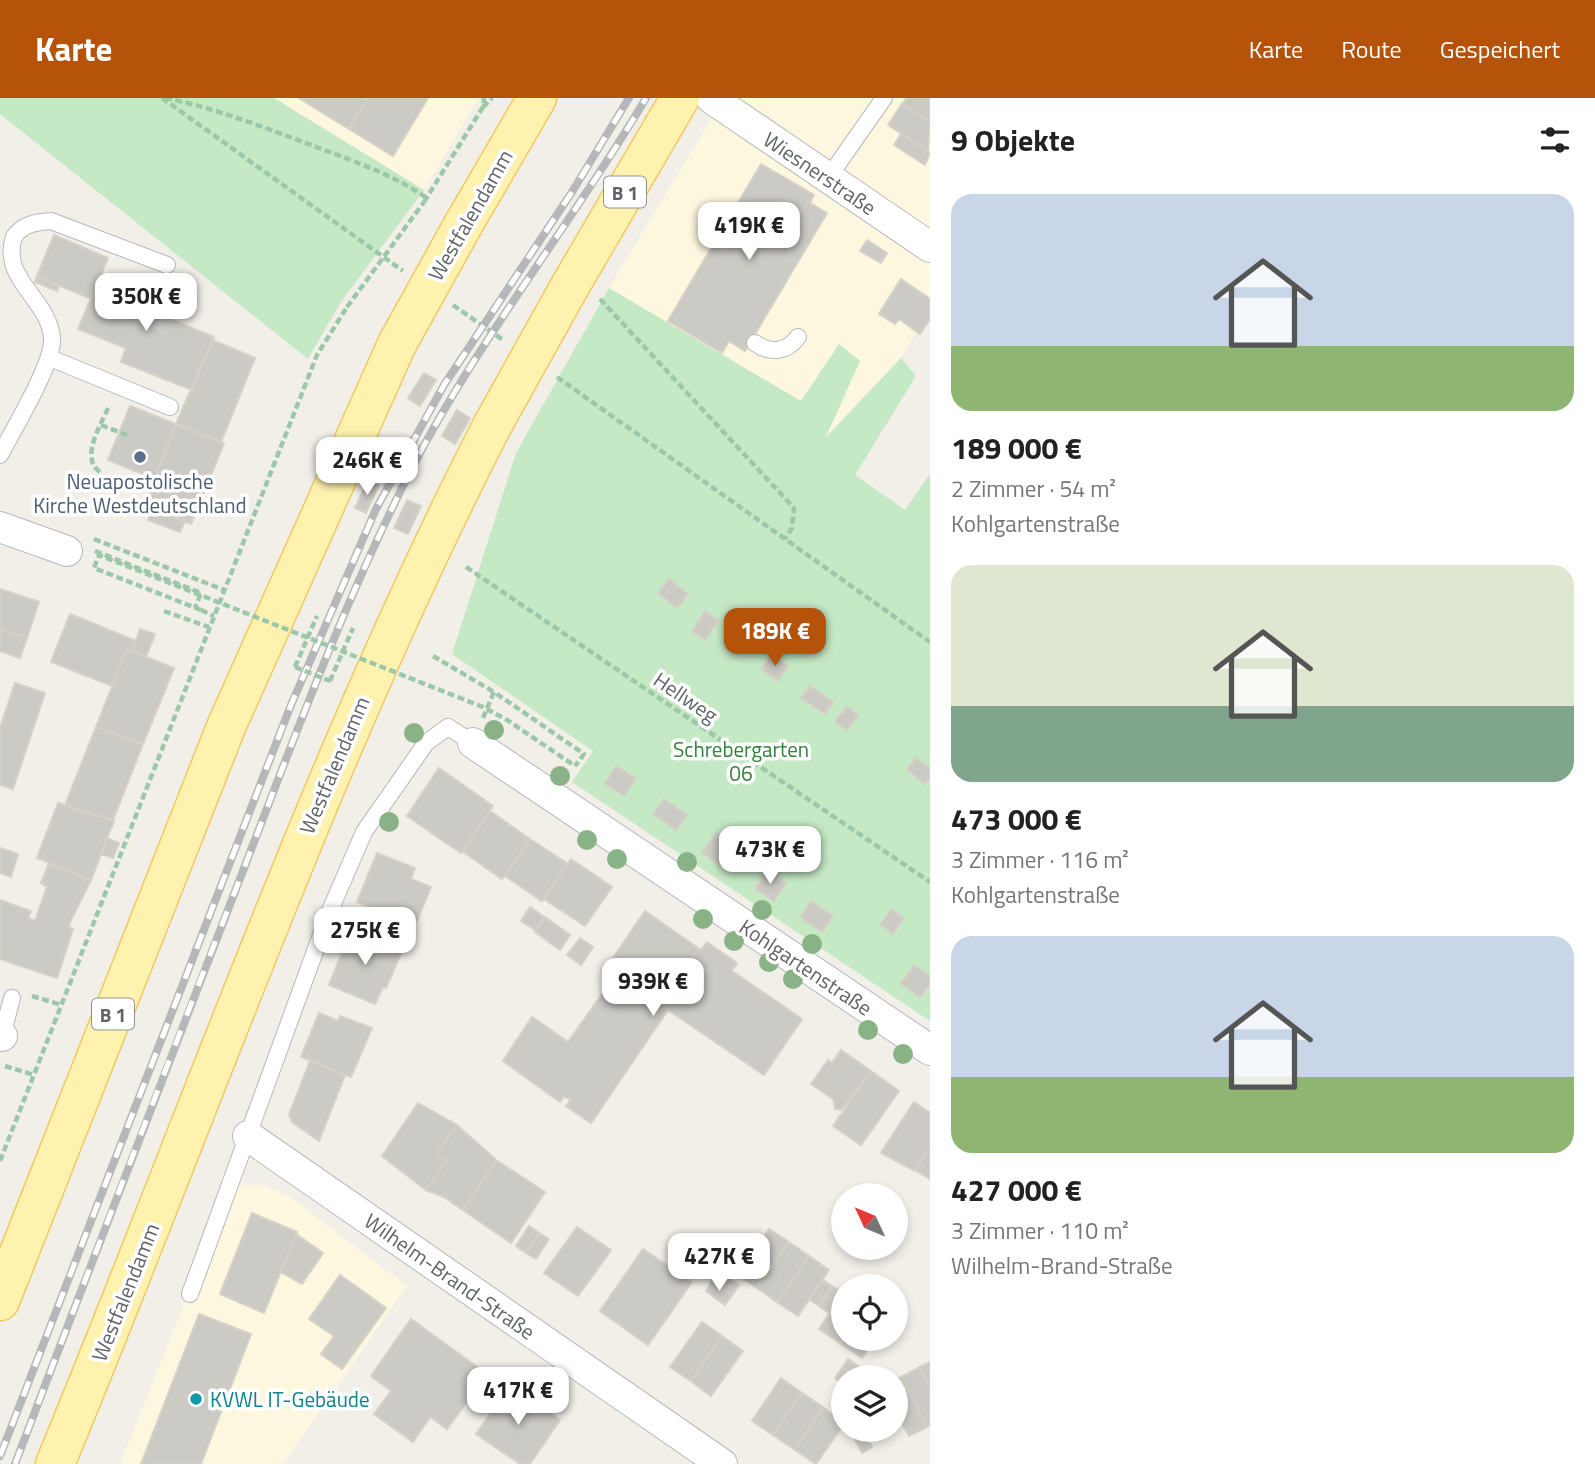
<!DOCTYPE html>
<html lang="de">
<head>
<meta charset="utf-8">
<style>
  body { margin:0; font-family:"Titillium Web",sans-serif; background:#f2f2f2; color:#222; height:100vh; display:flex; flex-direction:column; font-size:26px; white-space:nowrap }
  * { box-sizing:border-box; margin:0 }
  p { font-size:23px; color:#767676 }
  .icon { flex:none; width:38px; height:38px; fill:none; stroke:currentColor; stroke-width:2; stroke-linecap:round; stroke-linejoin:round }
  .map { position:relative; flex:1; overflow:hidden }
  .panel { display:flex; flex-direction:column; background:#fff; width:665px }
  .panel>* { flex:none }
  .needle { width:46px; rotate:314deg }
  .buttons { position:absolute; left:831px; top:1085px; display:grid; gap:14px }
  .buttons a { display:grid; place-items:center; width:77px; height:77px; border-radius:50%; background:#fff; box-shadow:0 4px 10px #0003; font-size:35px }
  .price { position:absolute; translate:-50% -60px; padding:0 16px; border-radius:14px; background:#fff; color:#222; font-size:23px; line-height:46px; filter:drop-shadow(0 2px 4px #0008) }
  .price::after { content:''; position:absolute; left:50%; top:42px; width:21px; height:16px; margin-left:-10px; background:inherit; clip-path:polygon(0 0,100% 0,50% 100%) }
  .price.active { background:#b45309; color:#fff }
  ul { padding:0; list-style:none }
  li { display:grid; align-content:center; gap:14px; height:371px; padding:0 21px }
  li span { display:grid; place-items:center; height:217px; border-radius:21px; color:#555 }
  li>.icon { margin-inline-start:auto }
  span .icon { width:126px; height:126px; fill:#fffc; stroke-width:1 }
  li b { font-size:30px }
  h2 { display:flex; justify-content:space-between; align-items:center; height:84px; padding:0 21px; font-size:30px }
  header { display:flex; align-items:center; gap:42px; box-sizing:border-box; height:98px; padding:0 35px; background:#b45309; color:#fff }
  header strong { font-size:33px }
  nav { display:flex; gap:38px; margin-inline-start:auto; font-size:24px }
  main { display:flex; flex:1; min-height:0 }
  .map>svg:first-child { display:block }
  .commercial { fill:#fef7e0 }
  .green { fill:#c5e8c5 }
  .building { fill:#cccac5; stroke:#d6d1c6; stroke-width:2 }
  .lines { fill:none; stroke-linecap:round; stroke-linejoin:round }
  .lane-casing { stroke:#b5b8bc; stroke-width:18 }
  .street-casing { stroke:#b5b8bc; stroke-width:32 }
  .primary-casing { stroke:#f2c960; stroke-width:41 }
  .path { stroke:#9cc7a9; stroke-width:4.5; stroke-dasharray:7 3.5; stroke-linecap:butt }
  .lane { stroke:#fff; stroke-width:16 }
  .street { stroke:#fff; stroke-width:30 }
  .primary { stroke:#fff2af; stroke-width:38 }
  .rail-casing { stroke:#b6b7b8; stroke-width:8 }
  .rail { stroke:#fff; stroke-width:5; stroke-dasharray:16; stroke-linecap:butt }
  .primary-bridge-casing { stroke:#f2c960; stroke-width:41; stroke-linecap:butt }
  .path-bridge { stroke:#9cc7a9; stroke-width:4.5; stroke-dasharray:7 3.5; stroke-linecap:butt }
  .primary-bridge { stroke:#fff2af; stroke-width:38 }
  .tree { fill:#89b387 }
  .service-dot { fill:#5c6f8a; stroke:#fff; stroke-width:2.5 }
  .culture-dot { fill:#0f9aa8; stroke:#fff; stroke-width:2.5 }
  .labels { text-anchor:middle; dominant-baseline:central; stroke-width:7; stroke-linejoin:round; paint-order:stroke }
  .shield { fill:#fff; stroke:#8f9295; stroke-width:2 }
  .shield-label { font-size:19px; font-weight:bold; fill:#5f6368 }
  .street-label { font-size:21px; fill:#5f6368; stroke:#fff }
  .service-label { font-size:21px; fill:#4e5e75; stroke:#fff }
  .park-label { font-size:21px; fill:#348238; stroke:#fff }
  .culture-label { font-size:21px; fill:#0d838f; stroke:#fff; text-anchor:start }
</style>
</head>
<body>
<header>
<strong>Karte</strong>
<nav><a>Karte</a><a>Route</a><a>Gespeichert</a></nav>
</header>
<main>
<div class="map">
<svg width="930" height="1366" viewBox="0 0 930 1366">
  <rect width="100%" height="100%" fill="#f1efe8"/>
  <path class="commercial" d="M274 0H479L424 92Z
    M724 0H930V210L901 260 825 341 839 247 801 303 609 190Z
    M232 1087H264L290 1099 407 1188 283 1366H120Z"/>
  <path class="green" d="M0 0H274L424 92 341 204 308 261 0 16Z
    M609 190 801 303 839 246 860 263 826 339 901 260 916 278 855 377 905 412 930 376V923L572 684 593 653 452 556 516 355Z"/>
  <path class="building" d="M299 0H368L349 31Z
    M368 0H428L393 58 349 31Z
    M907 0H930V24L902 6Z
    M902 6 930 24 928 53 888 27Z
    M901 36 930 55 925 67 894 47Z
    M761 66 814 97 810 105 827 115 745 253 729 243 722 255 668 223Z
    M54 137 108 160 91 201 37 178Z
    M867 142 887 155 881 165 860 153Z
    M101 177 151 197 149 203 169 211 165 219 214 239 192 292 121 264 126 250 78 231Z
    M37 178 59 188 57 193 35 184Z
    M901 181 930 201V221L920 236 899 221 895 226 879 216Z
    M212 242 255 260 221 344 176 326Z
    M424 275 436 282 420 308 408 300Z
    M130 308 176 326 155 381 108 362Z
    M457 312 470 320 455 346 442 338Z
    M176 326 224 345 191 426 144 407Z
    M368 382 379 387 366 415 355 410Z
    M407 402 421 408 408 436 394 430Z
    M153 410 185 423 180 434 148 422Z
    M669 481 688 496 677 510 658 495Z
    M0 491 39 504 27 540 0 531Z
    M705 513 718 522 705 542 692 533Z
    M70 516 136 543 132 553 127 551 112 588 51 564Z
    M0 531 27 540 20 560 0 553Z
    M140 531 155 536 146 559 132 553Z
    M127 551 174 570 143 646 96 629Z
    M771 557 788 568 778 583 761 571Z
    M15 585 45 595 13 691 0 687V630Z
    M810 588 833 604 825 616 801 600Z
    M847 608 858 617 847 632 835 624Z
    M96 629 143 646 113 722 65 707Z
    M916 660 930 670V680L925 686 907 672Z
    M616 668 636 680 624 698 605 686Z
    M439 670 493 708 461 755 407 718Z
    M664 701 687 717 676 732 653 716Z
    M58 705 114 723 91 782 37 760Z
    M490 713 530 741 502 781 462 753Z
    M716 735 733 748 720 767 702 755Z
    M107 740 119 745 113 760 101 756Z
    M530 741 568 766 542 803 505 778Z
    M0 750 18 756 11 779 0 775Z
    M377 755 415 770 411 781 431 789 417 823 396 814 394 819 357 804Z
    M571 761 612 789 585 828 544 801Z
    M49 765 91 782 71 822 69 829 73 831 57 880 0 861V802L31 813 28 820 35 823 47 789 41 785Z
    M767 772 786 785 774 803 755 791Z
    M811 803 833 818 822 834 800 819Z
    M530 809 544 819 535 832 521 823Z
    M892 811 904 820 893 836 880 826Z
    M645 813 701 852 707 844 737 865 732 873 802 921 764 977 668 912 591 1025 566 1008 571 1002 564 998 560 1004 503 963 532 919 568 944 602 896 611 902 624 882 607 869Z
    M545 819 570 837 560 852 535 834Z
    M351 832 402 853 386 890 383 889 375 906 329 887Z
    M580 840 593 849 581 867 567 857Z
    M914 867 930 878V886L920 899 901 886Z
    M319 915 338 923 340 918 372 930 351 979 301 959Z
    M841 952 871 973 841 1012 835 1011 833 1001 811 986 828 962 832 965Z
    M310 963 345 977 319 1043 292 1024 289 1017Z
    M871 973 899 993 861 1047 833 1028Z
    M914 1004 930 1015V1050L915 1073 881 1055Z
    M418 1005 457 1027 436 1056 447 1063 426 1092 382 1058Z
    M457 1027 496 1062 463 1112 444 1099 426 1092 447 1063 436 1056Z
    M930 1050V1081L915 1072Z
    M496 1062 545 1094 511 1145 463 1112Z
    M252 1115 297 1134 264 1215 220 1196Z
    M529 1128 539 1135 526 1155 516 1148Z
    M577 1129 611 1152 578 1198 544 1175Z
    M769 1131 789 1144 757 1190 737 1177Z
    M539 1135 549 1141 536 1161 526 1155Z
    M296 1136 323 1155 302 1186 281 1174Z
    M789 1144 809 1158 777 1204 757 1190Z
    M643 1151 692 1184 648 1247 600 1213Z
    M809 1158 829 1172 798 1218 777 1204Z
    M719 1173 739 1187 732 1197 712 1183Z
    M340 1177 386 1210 342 1271 321 1256 334 1238 309 1221Z
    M822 1181 832 1188 819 1208 809 1201Z
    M712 1183 732 1197 725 1207 706 1193Z
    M832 1188 843 1195 829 1215 819 1208Z
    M844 1194V1240L840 1245 819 1231Z
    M199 1216 251 1236 201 1366H141Z
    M411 1221 487 1276 447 1331 430 1319 413 1344 374 1316 391 1293 371 1278Z
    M702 1224 722 1238 691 1283 670 1269Z
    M722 1238 743 1253 711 1298 691 1283Z
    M844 1240V1241H875L862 1260 840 1245Z
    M848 1261 867 1274 863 1279H854L842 1270Z
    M930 1264V1288L920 1269Z
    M920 1269 930 1288V1327L927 1329 901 1279Z
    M842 1270 854 1279H844V1287L835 1280Z
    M901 1279 927 1329 909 1338 896 1315V1282Z
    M781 1280 802 1295 773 1337 752 1323Z
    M510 1287 560 1322 530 1366H520L476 1336Z
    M802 1295 823 1309 795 1352 773 1337Z
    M823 1309 844 1326 816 1366 795 1352Z
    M856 1332H863L872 1349 862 1355 851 1334Z
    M863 1332H877L881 1338 870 1344Z"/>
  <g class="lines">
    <defs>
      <path id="lane" d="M828 80 884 0
        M755 245C770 256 787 254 798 239
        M50 260 170 309
        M0 357C13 332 54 265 52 240 49 201 0 181 14 139 22 126 37 124 51 123L167 167
        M1 942 12 900
        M190 1196 329 815 364 734 426 645 448 629 473 645"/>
      <path id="street" d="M711 0 930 149
        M0 429 67 453
        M473 645 930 952
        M0 938H2
        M248 1038 722 1366"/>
      <path id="primary" d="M463 127 537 0
        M570 188 680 0
        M0 1203 226 629 397 246
        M55 1366C199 1019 320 663 492 328"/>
    </defs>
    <use href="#lane" class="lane-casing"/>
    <use href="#street" class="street-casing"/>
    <use href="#primary" class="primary-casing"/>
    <path class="path" d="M162 0 403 173
      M165 0C216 10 265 30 314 48 353 63 392 76 427 100
      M483 9 492 0
      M424 104 483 9 484 0
      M600 201 794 410 792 430 785 441
      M453 207 503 242
      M557 279 930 544
      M101 327 129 338
      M100 374C79 360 102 325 109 308
      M94 441 224 492
      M95 453 201 495 195 510
      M466 469 930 784
      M201 512 214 518
      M164 513 209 529
      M433 558 494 594
      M295 569 317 518
      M317 578 329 549
      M330 583 353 530
      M483 620 494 594 584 656 575 668
      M32 898 62 907
      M5 968 34 977
      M0 1063 317 257 347 209"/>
    <use href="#lane" class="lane"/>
    <use href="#street" class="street"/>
    <use href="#primary" class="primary"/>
    <defs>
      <path id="rail" d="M0 1358 291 607 376 411 444 287 572 94 629 0
        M15 1366C90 1170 164 974 241 778 292 646 341 512 404 386 471 250 569 131 646 0"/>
    </defs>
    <use href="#rail" class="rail-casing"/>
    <use href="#rail" class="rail"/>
    <defs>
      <path id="primary-bridge" d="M397 246 463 127
        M492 328 570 188"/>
    </defs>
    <use href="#primary-bridge" class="primary-bridge-casing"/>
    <path class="path-bridge" d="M347 209 424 104
      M201 512 94 470 99 457 483 609 507 622 575 668
      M295 569 330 583"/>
    <use href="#primary-bridge" class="primary-bridge"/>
  </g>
  <g class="tree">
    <circle cx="494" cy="632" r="10"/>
    <circle cx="414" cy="635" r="10"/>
    <circle cx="560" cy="678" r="10"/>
    <circle cx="389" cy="724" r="10"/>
    <circle cx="587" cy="742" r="10"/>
    <circle cx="617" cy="761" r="10"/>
    <circle cx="687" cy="764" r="10"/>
    <circle cx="762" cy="812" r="10"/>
    <circle cx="703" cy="821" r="10"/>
    <circle cx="734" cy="843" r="10"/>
    <circle cx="812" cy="846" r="10"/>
    <circle cx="769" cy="864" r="10"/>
    <circle cx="793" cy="881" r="10"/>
    <circle cx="868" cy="932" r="10"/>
    <circle cx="903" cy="956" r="10"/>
  </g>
  <circle class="service-dot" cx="140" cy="359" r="7"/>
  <circle class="culture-dot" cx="196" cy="1301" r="7"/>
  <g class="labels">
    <g class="shield">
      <rect x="604" y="78.5" width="42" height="31" rx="5"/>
      <rect x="92" y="900.5" width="42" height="31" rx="5"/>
    </g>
    <g class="shield-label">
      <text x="625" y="94">B 1</text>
      <text x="113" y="916">B 1</text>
    </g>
    <g class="street-label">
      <text transform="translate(820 75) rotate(34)">Wiesnerstraße</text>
      <text transform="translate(470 117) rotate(-60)">Westfalendamm</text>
      <text transform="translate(686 599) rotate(34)">Hellweg</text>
      <text transform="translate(334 667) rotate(-67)">Westfalendamm</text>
      <text transform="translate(806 869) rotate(34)">Kohlgartenstraße</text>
      <text transform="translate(450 1178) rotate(35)">Wilhelm-Brand-Straße</text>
      <text transform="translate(125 1194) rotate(-68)">Westfalendamm</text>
    </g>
    <g class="service-label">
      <text x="140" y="383">Neuapostolische<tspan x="140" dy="24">Kirche Westdeutschland</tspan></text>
    </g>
    <g class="park-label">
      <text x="741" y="651">Schrebergarten<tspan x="741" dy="24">06</tspan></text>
    </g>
    <g class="culture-label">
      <text x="210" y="1301">KVWL IT-Gebäude</text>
    </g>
  </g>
</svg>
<div class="buttons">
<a><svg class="needle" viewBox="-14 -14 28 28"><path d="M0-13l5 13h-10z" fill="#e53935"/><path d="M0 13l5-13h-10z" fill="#767676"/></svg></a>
<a><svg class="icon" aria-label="locate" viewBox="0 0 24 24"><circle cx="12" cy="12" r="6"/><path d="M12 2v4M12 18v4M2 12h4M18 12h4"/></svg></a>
<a><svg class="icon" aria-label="layers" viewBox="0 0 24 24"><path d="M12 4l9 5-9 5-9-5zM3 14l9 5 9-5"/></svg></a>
</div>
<b class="price" style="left:749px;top:164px">419K €</b>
<b class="price" style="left:146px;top:235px">350K €</b>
<b class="price" style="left:367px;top:399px">246K €</b>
<b class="price active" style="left:775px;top:570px">189K €</b>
<b class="price" style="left:770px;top:788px">473K €</b>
<b class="price" style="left:365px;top:869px">275K €</b>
<b class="price" style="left:653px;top:920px">939K €</b>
<b class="price" style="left:719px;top:1195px">427K €</b>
<b class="price" style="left:518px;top:1329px">417K €</b>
</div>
<section class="panel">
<h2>9 Objekte<svg class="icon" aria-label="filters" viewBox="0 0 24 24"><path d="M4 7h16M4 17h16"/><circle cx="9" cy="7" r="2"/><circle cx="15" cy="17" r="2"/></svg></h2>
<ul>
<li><span style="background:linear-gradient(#c9d6e8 70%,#8fb573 0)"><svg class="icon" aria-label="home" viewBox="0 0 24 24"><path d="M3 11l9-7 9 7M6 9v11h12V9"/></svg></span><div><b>189 000 €</b><p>2 Zimmer · 54 m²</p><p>Kohlgartenstraße</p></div></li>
<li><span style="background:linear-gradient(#dfe7d0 65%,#7fa58c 0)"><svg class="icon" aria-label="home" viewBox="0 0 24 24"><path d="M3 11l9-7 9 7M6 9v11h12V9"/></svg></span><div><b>473 000 €</b><p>3 Zimmer · 116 m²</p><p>Kohlgartenstraße</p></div></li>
<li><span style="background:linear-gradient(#c9d6e8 65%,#8fb573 0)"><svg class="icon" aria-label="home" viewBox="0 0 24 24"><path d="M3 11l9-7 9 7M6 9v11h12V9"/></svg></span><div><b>427 000 €</b><p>3 Zimmer · 110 m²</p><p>Wilhelm-Brand-Straße</p></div></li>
</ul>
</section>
</main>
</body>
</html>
